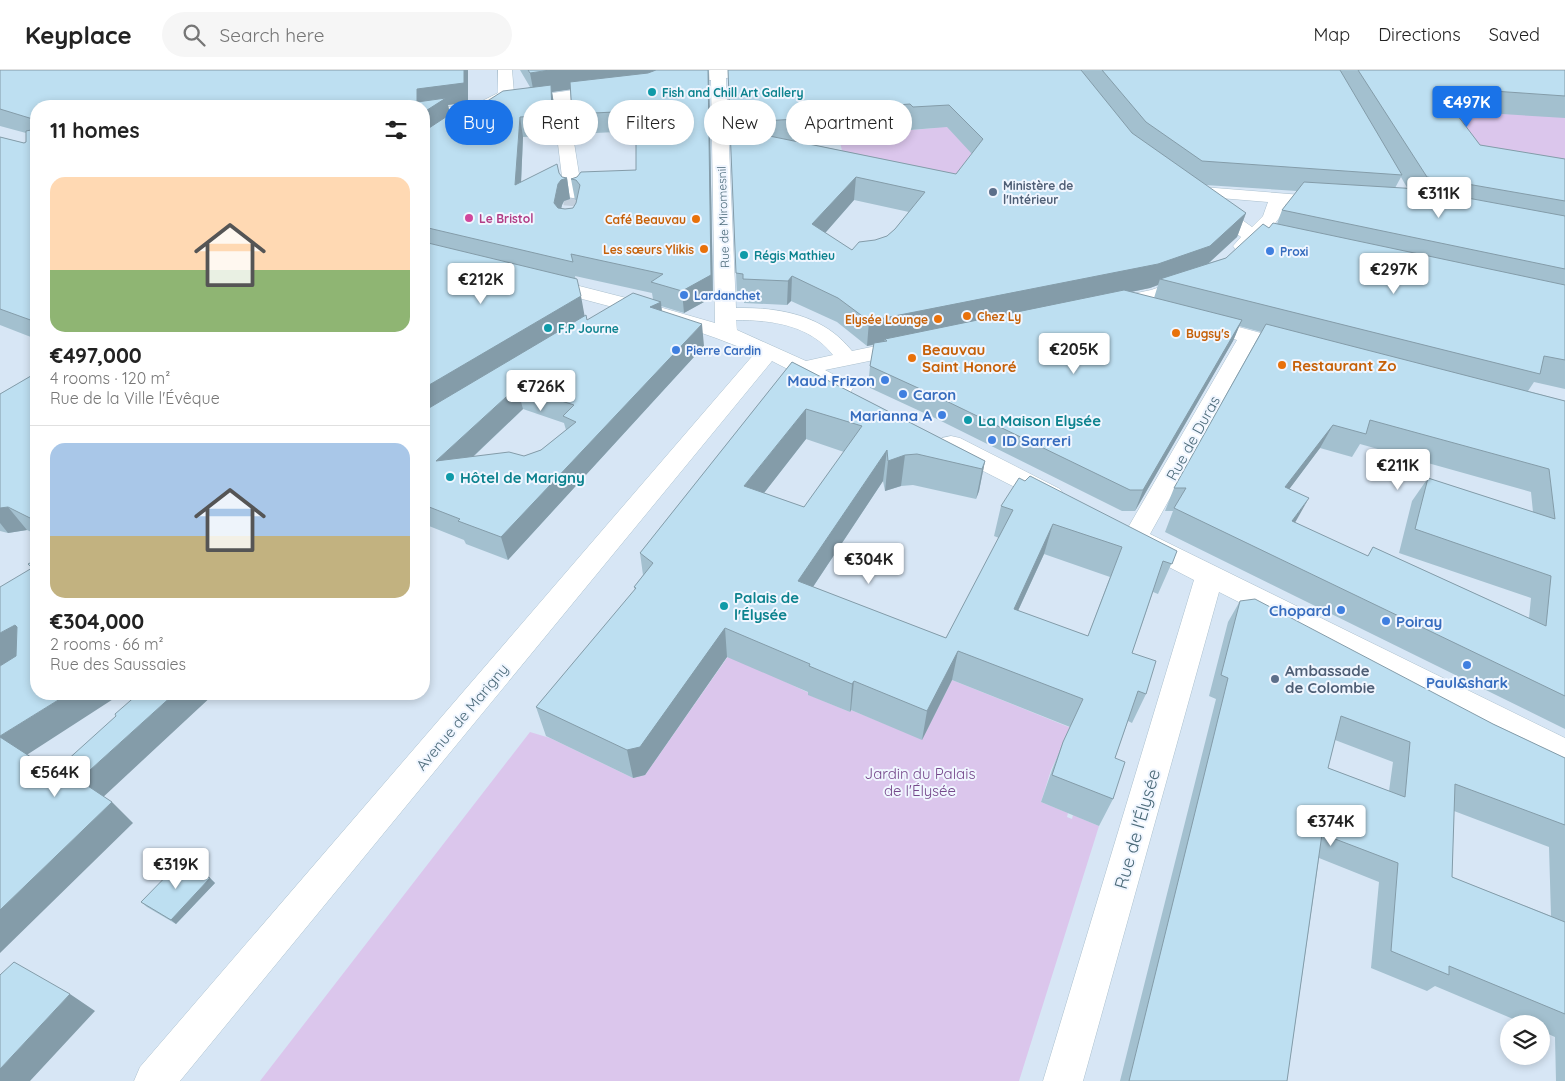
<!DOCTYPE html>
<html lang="en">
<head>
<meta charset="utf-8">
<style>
  body { margin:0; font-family:Quicksand,sans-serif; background:#f6f6f6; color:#222; height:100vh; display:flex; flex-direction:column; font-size:19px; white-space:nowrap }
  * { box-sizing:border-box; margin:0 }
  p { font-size:16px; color:#767676 }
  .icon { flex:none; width:28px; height:28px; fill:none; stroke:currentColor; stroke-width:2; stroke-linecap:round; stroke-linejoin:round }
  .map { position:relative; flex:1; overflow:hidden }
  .side { position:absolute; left:30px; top:30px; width:400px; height:600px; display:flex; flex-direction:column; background:#fff; border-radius:20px; box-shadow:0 2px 8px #0003 }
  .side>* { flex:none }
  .guide { position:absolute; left:445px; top:30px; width:475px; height:45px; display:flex; gap:10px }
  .tools { position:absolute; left:1500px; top:945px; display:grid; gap:10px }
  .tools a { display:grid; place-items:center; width:50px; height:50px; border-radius:50%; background:#fff; box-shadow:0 2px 8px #0003; font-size:25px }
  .price { position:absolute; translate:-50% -42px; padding:0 11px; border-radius:5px; background:#fff; color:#222; font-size:16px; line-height:32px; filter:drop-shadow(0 1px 2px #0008) }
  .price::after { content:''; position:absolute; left:50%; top:30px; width:15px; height:11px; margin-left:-8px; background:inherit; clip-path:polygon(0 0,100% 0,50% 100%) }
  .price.active { background:#1a73e8; color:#fff }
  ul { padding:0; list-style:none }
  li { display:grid; align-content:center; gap:10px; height:265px; padding:0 20px }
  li+li { border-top:1px solid #e0e0e0 }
  li span { display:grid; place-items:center; height:155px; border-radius:15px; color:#555 }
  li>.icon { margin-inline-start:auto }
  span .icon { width:90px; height:90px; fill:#fffc; stroke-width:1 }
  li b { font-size:21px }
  h2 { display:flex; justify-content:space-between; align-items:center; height:60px; padding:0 20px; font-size:21px }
  .chip { padding:0 18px; border-radius:22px; background:#fff; box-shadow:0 2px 8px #0003; font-size:18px; line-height:45px }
  .chip.active { background:#1a73e8; color:#fff }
  header { display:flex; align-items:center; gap:30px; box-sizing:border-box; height:70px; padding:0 25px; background:#fff; border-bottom:1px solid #e0e0e0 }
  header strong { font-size:24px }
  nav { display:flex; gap:28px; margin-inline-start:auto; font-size:18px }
  .search { width:350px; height:45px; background:#f6f6f6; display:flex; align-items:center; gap:12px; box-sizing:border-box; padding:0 18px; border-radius:28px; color:#767676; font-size:19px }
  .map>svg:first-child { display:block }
  .residential { fill:#d7e6f5; fill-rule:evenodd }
  .green { fill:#dbc6ec }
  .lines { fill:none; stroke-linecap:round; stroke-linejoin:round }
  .minor-tunnel { stroke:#c2cfdc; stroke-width:17; stroke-dasharray:17 8; stroke-linecap:butt }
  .minor-casing { stroke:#abc0ce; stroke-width:1 }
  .minor { fill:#fff; fill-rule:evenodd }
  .wall { fill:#a3c0cf; fill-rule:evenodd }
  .shaded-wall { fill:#849ca9 }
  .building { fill:#bddff1; stroke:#849ca9; fill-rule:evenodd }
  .culture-dot { fill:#0f9aa8; stroke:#f0f6ff; stroke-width:2 }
  .service-dot { fill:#5c6f8a; stroke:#f0f6ff; stroke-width:2 }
  .hotel-dot { fill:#d1479c; stroke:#f0f6ff; stroke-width:2 }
  .food-dot { fill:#e8710a; stroke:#f0f6ff; stroke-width:2 }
  .shop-dot { fill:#3f7fe0; stroke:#f0f6ff; stroke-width:2 }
  .labels { text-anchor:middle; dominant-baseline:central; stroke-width:4; stroke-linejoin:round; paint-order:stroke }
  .far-culture-label { font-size:12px; font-weight:bold; fill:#0d838f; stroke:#f0f6ff; text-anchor:start }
  .far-service-label { font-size:12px; font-weight:bold; fill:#4e5e75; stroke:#f0f6ff; text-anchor:start }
  .far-street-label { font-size:12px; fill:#4b6a79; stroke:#f0f6ff }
  .far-hotel-label { font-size:12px; font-weight:bold; fill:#b23c85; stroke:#f0f6ff; text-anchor:start }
  .far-food-label { font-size:12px; font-weight:bold; fill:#c56008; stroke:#f0f6ff; text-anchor:end }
  .far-shop-label { font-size:12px; font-weight:bold; fill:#366cbe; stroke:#f0f6ff; text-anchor:start }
  .food-label { font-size:15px; font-weight:bold; fill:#c56008; stroke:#f0f6ff; text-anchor:start }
  .shop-label { font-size:15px; font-weight:bold; fill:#366cbe; stroke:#f0f6ff; text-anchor:end }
  .culture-label { font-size:15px; font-weight:bold; fill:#0d838f; stroke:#f0f6ff; text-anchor:start }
  .street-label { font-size:15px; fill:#4b6a79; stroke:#f0f6ff }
  .service-label { font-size:15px; font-weight:bold; fill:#4e5e75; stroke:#f0f6ff; text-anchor:start }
  .park-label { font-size:15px; fill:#75488b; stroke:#f0f6ff }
  .near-street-label { font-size:18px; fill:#4b6a79; stroke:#f0f6ff }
</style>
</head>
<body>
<header>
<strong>Keyplace</strong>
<div class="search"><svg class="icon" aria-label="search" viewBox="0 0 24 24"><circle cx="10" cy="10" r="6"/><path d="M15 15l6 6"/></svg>Search here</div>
<nav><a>Map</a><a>Directions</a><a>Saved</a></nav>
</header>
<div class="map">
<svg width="1565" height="1011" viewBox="0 0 1565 1011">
  <rect width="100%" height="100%" fill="#e9f1fd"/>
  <path class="residential" d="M0 0H1565V1011H0ZM36 36H424V624H36ZM1509 954H1541V986H1509Z"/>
  <path class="green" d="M1465 10 1565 26V114L1439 66Z
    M944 53 984 96 955 124 846 97 839 68 861 67 859 61 908 56 911 60 935 58Z
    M729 585 809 623V625L850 642 851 640 922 669 952 610 1071 658 1051 700 1041 732 1068 743 1067 747 1072 749 1073 745 1099 756 1019 1011H260L530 662 550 668 633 708 645 705Z"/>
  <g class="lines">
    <path class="minor-tunnel" d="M572 136 573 123"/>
    <defs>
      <path id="minor" d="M498 0H512L514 23 510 29 608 15 613 17 616 20 613 23 608 25 571 30 573 66 582 123 579 127 573 128 567 127 564 123 557 66 556 32 486 41 430 79 424 80V68L459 45 424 50V40L478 33 498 23Z
        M711 0H774L772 3 767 4 726 8 736 238C779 237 824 245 852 281L910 269 918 271 921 276 918 281 825 300 850 313 853 318 850 323 842 325 834 323 772 291 180 1011H134L140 997 755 283 716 268 673 253 537 217 534 213 537 209 544 207 642 232 715 253 711 10 673 13 668 12 666 9 668 6 673 5ZM736 250C772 250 810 255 833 285L806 291 737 260Z
        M1190 116 1302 125 1305 129 1302 133 1286 134 1279 148 1267 164 1295 170 1298 174 1295 178 1288 180 1257 173C1250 180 1246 182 1236 180L1233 176 1241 167 1202 136 1205 132 1211 131 1217 132 1252 157 1263 146 1268 132 1184 125 1181 121 1184 117Z
        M1190 207 1197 209 1200 213 1197 217 1163 229 1111 240 1104 238 1101 234 1104 230 1151 220Z
        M1202 247 1301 274 1304 279 1301 284 1293 286 1255 275 1150 464 1565 668V697L1219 522 1083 1011H1043L1194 510 1126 475 1122 468 1237 270 1195 257 1191 253 1195 249Z
        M951 366 960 368 1060 419 1064 425 1060 431 1051 434 1042 431 942 380 939 374 942 368Z"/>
    </defs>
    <use href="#minor" class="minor-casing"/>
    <use href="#minor" class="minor"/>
  </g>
  <path class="wall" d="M0 0 468 32 448 35 450 44 464 35 466 44 530 17 520 0H718H709L713 227 684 243 661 236 662 241 704 276 508 490 466 474 464 470 424 454V36H36V269L0 255V67L24 73 26 72V63L0 56ZM570 19 572 44 575 64 636 61V100L571 109 575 130H577L576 133 573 138 565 139 561 138 562 135 564 131 570 129 567 108 562 107 559 104 521 112 523 67 555 65 554 34 552 22ZM575 206 652 223 653 229 587 250 584 246ZM523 339 564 353 566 360 541 380 524 386 473 387Z
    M728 0H1565V48L1454 41 1480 75 1565 89V319L1534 312 1528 321 1565 331V659L1165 462 1173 441H1165L1174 418 1261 262 1239 256 1233 271 1135 441H1122L937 349 868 317 870 296 874 275 867 276 837 252 791 231 787 235 744 233V228L737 227ZM908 56 910 60 947 57 972 84 956 104 795 71 862 67V59ZM1401 107 1405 114 1408 119 1395 118ZM1205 115 1297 121 1282 140 1277 154 1226 188 1209 193 1237 167 1246 143ZM854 130 909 142 895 159 887 166 852 180 825 163ZM1158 215 1154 228 1131 222 1150 218ZM1360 374 1531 422 1533 442 1428 408 1412 431 1399 483 1531 528 1529 548 1373 477 1368 486 1295 453 1289 419 1320 378 1352 387Z
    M792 292 985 391 979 421 976 429 913 415 901 416 885 421 883 411 813 517 946 568 999 468 994 466 1001 436 1177 481 1158 524 1153 522 1132 583 1146 624 1132 653 1128 651 1115 688 1113 729 1099 756 1041 732 1052 700 1063 672 1070 657 952 610 922 670 851 640 850 642 808 625V622L727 587 645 705 633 708 546 666 536 637 635 520 634 517 643 505 640 483ZM806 369 844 382 804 437 764 423ZM1044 484 1110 507 1088 566 1018 541Z
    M36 303V464L27 460 8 463 0 461V324Z
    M1240 531 1493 654 1565 688V1011H1556L1555 967 1541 961V954H1525L1435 916 1427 921 1371 898 1379 812 1319 788 1287 1011H1120L1216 629 1209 626 1228 552ZM1335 670 1393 692 1389 721 1328 698ZM1454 741 1549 777 1551 846 1452 807Z
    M210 808 215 813 176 854 147 837 141 832Z"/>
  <path class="shaded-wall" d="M464 0H468V32L448 35 451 48 424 66V42L417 32V19Z
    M550 0H693L647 9 552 22 554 34 555 65 552 45 534 24 530 3Z
    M709 0 713 227 684 243 682 221Z
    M520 47 523 67 520 136 515 115Z
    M856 107 854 130 812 178V154Z
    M567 108 570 129 564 131 562 135 558 154 554 133 558 114 561 110Z
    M1246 143 1237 167 1201 200 1160 209 1158 215 1150 218 887 272V271L885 269 884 272 867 276 869 251Z
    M792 206 791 231 787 235 788 211Z
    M581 226 585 248 424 345V318Z
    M661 232 663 254 650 237Z
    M1242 250 1233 271 1135 441 1143 420Z
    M702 254 704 276 508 490 501 467Z
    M517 317 523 339 444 414 436 391Z
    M806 339V369L746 446 744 416Z
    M1333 355 1320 378 1273 441 1285 417Z
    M887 380 883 411 797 541 798 511Z
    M905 385 901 416 885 421 888 391Z
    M985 391 979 421 976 429 982 399Z
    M1309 428 1296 451 1279 474 1292 451Z
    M8 437 27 460 8 463 0 453V438Z
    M1053 454 1044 484 1005 569 1014 539Z
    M15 555 35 577 0 596V563Z
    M725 558 727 587 645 705 633 708 627 680Z
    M958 581 952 610 922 670 927 641Z
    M854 611 851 640 850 642 852 614Z
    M68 624H121L22 688 0 668V666Z
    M174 624H214L100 730 79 710Z
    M112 732 133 753 0 883V840Z
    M210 808 215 813 176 854 171 850Z
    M70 924 95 941 30 1011H0V999Z"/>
  <path class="building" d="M0 0H464V13L417 19V32L446 28 424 42V36H36V50L0 39Z
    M528 0H550L530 3Z
    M656 0H708L711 205 682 221 651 212 663 204 571 184 573 192 424 157V61L426 60 464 35V46L503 21 551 15 552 45 520 47 515 115 557 94 559 103 562 107 567 108 561 110 558 114 554 133 558 138 565 139 573 138 576 133 580 115 576 110 571 109 577 107 581 102 636 100V41L572 44 570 12 648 3Z
    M728 0H1081L1132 63 1246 143 1210 176 1158 194 869 251 838 228 792 206 788 211 743 209V204L736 203 730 58 956 104 983 69 949 35 913 37 910 34 860 38 863 45 730 53ZM856 107 925 122 895 159 887 166 875 170 859 172 852 180 812 154Z
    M1102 0H1340L1402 105 1202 91 1146 52Z
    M1358 0H1565V26L1436 17 1480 75 1565 89V131L1427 107Z
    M36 59V252L0 239V67L24 73 26 72V61Z
    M1304 112 1419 119 1565 146V199L1282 140Z
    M1273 153 1565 215V290L1544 286 1540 304 1160 209 1226 188 1263 154 1269 158Z
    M424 172 577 209 581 226 424 318Z
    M1124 220 1242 250 1143 420H1130L940 328 870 296 874 273 887 271 885 269Z
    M633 223 661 232 650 237 702 254 501 467 458 451 460 449 424 435V341L586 245 587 250ZM517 317 574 335 563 346 576 352 541 380 524 386 509 382 436 391Z
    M1266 254 1565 331V626L1174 438 1186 418H1174ZM1370 350 1549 399 1555 449 1428 408 1415 459 1551 506 1546 556 1373 477 1368 486 1292 451 1309 428 1285 417 1333 355 1366 364Z
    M792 292 985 391 982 399 917 384 905 385 888 391 887 380 798 511 946 568 1013 440 1001 436 1019 408 1025 411 1030 406 1177 481 1172 494 1163 491 1132 583 1156 591 1146 624 1138 621 1115 688 1125 692 1113 729 1052 705 1063 672 1083 629 958 581 927 641 854 611 852 614 809 596 810 594 725 558 640 677 627 680 536 637 636 518 634 517 653 493 640 483ZM806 339 862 356 804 437 744 416ZM1053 454 1122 477 1088 566 1014 539Z
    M36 303V451L8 437 0 438V324Z
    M36 490V624H68L0 666V596L16 586 17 557 15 555 0 563V517L32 498 28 494Z
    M1255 529 1493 654 1565 688V755L1455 714 1452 807 1565 852V944L1449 896V905L1391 881 1398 793 1322 764 1287 1011H1129L1228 608 1221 605 1240 531ZM1341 646 1410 672 1405 727 1328 698Z
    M138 624H174L79 710 112 732 0 840V667L54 702 116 646 115 644Z
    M181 791 210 808 171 850 141 832Z
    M14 892 70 924 0 999V905Z"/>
  <g class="culture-dot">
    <circle cx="652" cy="22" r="5"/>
    <circle cx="744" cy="185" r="5"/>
    <circle cx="548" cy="258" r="5"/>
    <circle cx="968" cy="350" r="5"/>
    <circle cx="450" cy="407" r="5"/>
    <circle cx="724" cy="536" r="5"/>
  </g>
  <g class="service-dot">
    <circle cx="993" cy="122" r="5"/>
    <circle cx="1275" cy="609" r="5"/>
  </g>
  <circle class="hotel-dot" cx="469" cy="148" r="5"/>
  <g class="food-dot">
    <circle cx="696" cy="149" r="5"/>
    <circle cx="704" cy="179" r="5"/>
    <circle cx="967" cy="246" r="5"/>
    <circle cx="938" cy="249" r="5"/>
    <circle cx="1176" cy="263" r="5"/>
    <circle cx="912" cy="288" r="5"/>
    <circle cx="1282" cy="295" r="5"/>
  </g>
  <g class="shop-dot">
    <circle cx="1270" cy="181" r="5"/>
    <circle cx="684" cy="225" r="5"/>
    <circle cx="676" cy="280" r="5"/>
    <circle cx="885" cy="310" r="5"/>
    <circle cx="903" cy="324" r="5"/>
    <circle cx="942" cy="345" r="5"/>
    <circle cx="992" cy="370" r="5"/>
    <circle cx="1341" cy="540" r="5"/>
    <circle cx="1386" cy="551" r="5"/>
    <circle cx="1467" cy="595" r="5"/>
  </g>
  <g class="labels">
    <g class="far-culture-label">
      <text x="662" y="22">Fish and Chill Art Gallery</text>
      <text x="754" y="185">Régis Mathieu</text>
      <text x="558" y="258">F.P Journe</text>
    </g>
    <g class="far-service-label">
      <text x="1003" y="115">Ministère de<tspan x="1003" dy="14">l'Intérieur</tspan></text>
    </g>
    <g class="far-street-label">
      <text transform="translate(723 147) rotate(-92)">Rue de Miromesnil</text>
    </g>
    <g class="far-hotel-label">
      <text x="479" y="148">Le Bristol</text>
    </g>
    <g class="far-food-label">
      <text x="686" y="149">Café Beauvau</text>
      <text x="694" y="179">Les sœurs Ylikis</text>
      <text x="977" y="246" text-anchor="start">Chez Ly</text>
      <text x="928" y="249">Elysée Lounge</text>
      <text x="1186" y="263" text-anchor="start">Bugsy's</text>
    </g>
    <g class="far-shop-label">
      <text x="1280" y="181">Proxi</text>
      <text x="694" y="225">Lardanchet</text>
      <text x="686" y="280">Pierre Cardin</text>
    </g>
    <g class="food-label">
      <text x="922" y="279">Beauvau<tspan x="922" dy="17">Saint Honoré</tspan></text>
      <text x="1292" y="295">Restaurant Zo</text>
    </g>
    <g class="shop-label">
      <text x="875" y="310">Maud Frizon</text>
      <text x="913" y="324" text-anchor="start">Caron</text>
      <text x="932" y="345">Marianna A</text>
      <text x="1002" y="370" text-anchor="start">ID Sarreri</text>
      <text x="1331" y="540">Chopard</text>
      <text x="1396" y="551" text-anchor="start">Poiray</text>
      <text x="1467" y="612" text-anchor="middle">Paul&amp;shark</text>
    </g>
    <g class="culture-label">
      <text x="978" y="350">La Maison Elysée</text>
      <text x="460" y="407">Hôtel de Marigny</text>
      <text x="734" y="527">Palais de<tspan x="734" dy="17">l'Élysée</tspan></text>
    </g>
    <g class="street-label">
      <text transform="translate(1193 368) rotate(-61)">Rue de Duras</text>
      <text transform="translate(462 647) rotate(-50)">Avenue de Marigny</text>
    </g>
    <g class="service-label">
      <text x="1285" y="600">Ambassade<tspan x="1285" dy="17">de Colombie</tspan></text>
    </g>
    <g class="park-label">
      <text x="920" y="703">Jardin du Palais<tspan x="920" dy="17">de l'Élysée</tspan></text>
    </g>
    <g class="near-street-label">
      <text transform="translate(1137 759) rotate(-74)">Rue de l'Élysée</text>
    </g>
  </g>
</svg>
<div class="tools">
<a><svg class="icon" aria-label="layers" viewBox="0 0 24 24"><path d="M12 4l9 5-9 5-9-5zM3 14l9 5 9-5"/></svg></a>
</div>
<b class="price active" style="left:1467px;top:58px">€497K</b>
<b class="price" style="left:1439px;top:149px">€311K</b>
<b class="price" style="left:1394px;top:225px">€297K</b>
<b class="price" style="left:481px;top:235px">€212K</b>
<b class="price" style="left:1074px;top:305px">€205K</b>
<b class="price" style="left:541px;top:342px">€726K</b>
<b class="price" style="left:1398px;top:421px">€211K</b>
<b class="price" style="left:869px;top:515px">€304K</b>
<b class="price" style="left:55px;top:728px">€564K</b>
<b class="price" style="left:1331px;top:777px">€374K</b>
<b class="price" style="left:176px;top:820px">€319K</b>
<div class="guide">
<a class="chip active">Buy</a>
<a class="chip">Rent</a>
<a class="chip">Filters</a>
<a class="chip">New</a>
<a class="chip">Apartment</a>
</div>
<section class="side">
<h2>11 homes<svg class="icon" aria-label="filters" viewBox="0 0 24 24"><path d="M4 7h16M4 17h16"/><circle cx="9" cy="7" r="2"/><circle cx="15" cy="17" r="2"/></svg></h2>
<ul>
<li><span style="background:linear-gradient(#ffd9b3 60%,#8fb573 0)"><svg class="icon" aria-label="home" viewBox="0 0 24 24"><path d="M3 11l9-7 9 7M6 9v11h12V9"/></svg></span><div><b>€497,000</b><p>4 rooms · 120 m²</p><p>Rue de la Ville l'Évêque</p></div></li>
<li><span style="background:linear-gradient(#a9c7e8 60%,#c2b280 0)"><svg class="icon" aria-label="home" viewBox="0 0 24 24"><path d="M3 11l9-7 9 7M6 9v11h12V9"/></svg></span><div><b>€304,000</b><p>2 rooms · 66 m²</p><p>Rue des Saussaies</p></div></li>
</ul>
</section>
</div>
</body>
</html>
